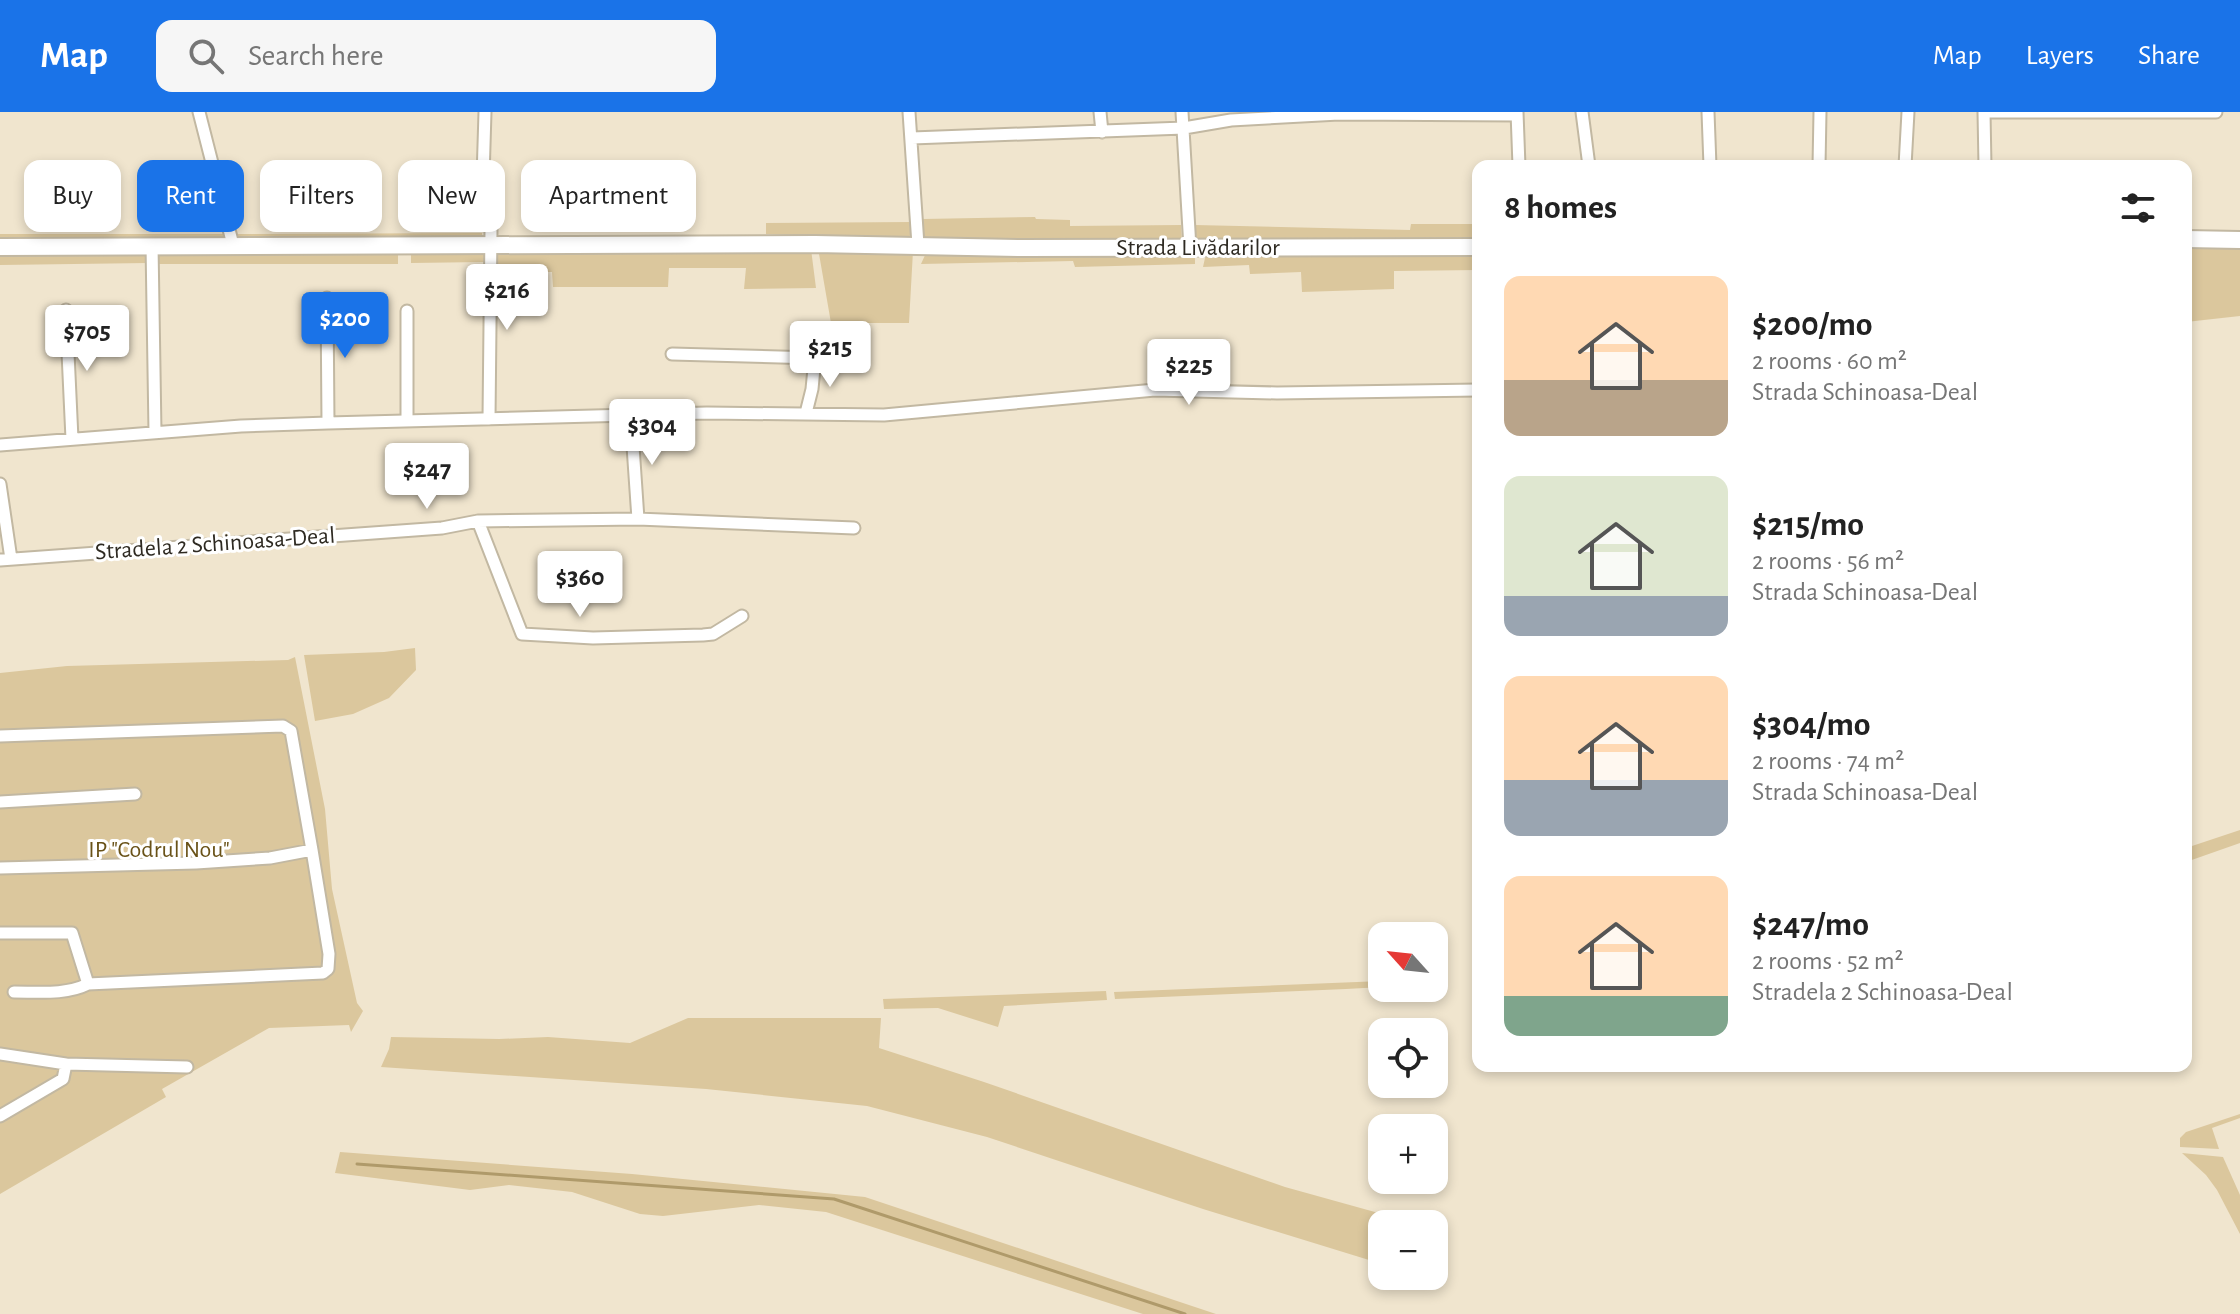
<!DOCTYPE html>
<html lang="en">
<head>
<meta charset="utf-8">
<style>
  body { margin:0; font-family:"Alegreya Sans",sans-serif; background:#f6f6f6; color:#222; height:100vh; display:flex; flex-direction:column; font-size:30px; white-space:nowrap }
  * { box-sizing:border-box; margin:0 }
  p { font-size:26px; color:#767676 }
  .icon { flex:none; width:44px; height:44px; fill:none; stroke:currentColor; stroke-width:2; stroke-linecap:round; stroke-linejoin:round }
  .map { position:relative; flex:1; overflow:hidden }
  .side { position:absolute; left:1472px; top:48px; width:720px; height:912px; display:flex; flex-direction:column; background:#fff; border-radius:16px; box-shadow:0 4px 12px #0003 }
  .side>* { flex:none }
  .banner { position:absolute; left:24px; top:48px; width:760px; height:72px; display:flex; gap:16px }
  .needle { width:52px; rotate:297deg }
  .tools { position:absolute; left:1368px; top:810px; display:grid; gap:16px }
  .tools a { display:grid; place-items:center; width:80px; height:80px; border-radius:16px; background:#fff; box-shadow:0 4px 12px #0003; font-size:40px }
  .price { position:absolute; translate:-50% -68px; padding:0 18px; border-radius:8px; background:#fff; color:#222; font-size:26px; line-height:52px; filter:drop-shadow(0 2px 4px #0008) }
  .price::after { content:''; position:absolute; left:50%; top:48px; width:24px; height:18px; margin-left:-12px; background:inherit; clip-path:polygon(0 0,100% 0,50% 100%) }
  .price.on { background:#1a73e8; color:#fff }
  ul { padding:0; list-style:none }
  li { display:flex; align-items:center; gap:24px; height:200px; padding:0 32px }
  li span { display:grid; place-items:center; flex:none; width:224px; height:160px; border-radius:16px; color:#555 }
  li>.icon { margin-inline-start:auto }
  span .icon { width:96px; height:96px; fill:#fffc; stroke-width:1 }
  li b { font-size:34px }
  h2 { display:flex; justify-content:space-between; align-items:center; height:96px; padding:0 32px; font-size:34px }
  .tag { padding:0 28px; border-radius:16px; background:#fff; box-shadow:0 4px 12px #0003; font-size:28px; line-height:72px }
  .tag.on { background:#1a73e8; color:#fff }
  header { display:flex; align-items:center; gap:48px; box-sizing:border-box; height:112px; padding:0 40px; background:#1a73e8; color:#fff }
  header strong { font-size:38px }
  nav { display:flex; gap:44px; margin-inline-start:auto; font-size:28px }
  .search { width:560px; height:72px; background:#f6f6f6; display:flex; align-items:center; gap:20px; box-sizing:border-box; padding:0 28px; border-radius:16px; color:#767676; font-size:30px }
  .map>svg:first-child { display:block }
  .green { fill:#dbc79d }
  .lines { fill:none; stroke-linecap:round; stroke-linejoin:round }
  .stream { stroke:#af9a6a; stroke-width:3 }
  .street-casing { stroke:#c2b8a2; stroke-width:15 }
  .secondary-casing { stroke:#c2b8a2; stroke-width:20 }
  .street { stroke:#fff; stroke-width:11 }
  .secondary { stroke:#fff; stroke-width:16 }
  .labels { text-anchor:middle; dominant-baseline:central; stroke-width:6; stroke-linejoin:round; paint-order:stroke }
  .street-label { font-size:24px; fill:#2e2a22; stroke:#fff }
  .park-label { font-size:24px; fill:#695218; stroke:#fff }
</style>
</head>
<body>
<header>
<strong>Map</strong>
<div class="search"><svg class="icon" aria-label="search" viewBox="0 0 24 24"><circle cx="10" cy="10" r="6"/><path d="M15 15l6 6"/></svg>Search here</div>
<nav><a>Map</a><a>Layers</a><a>Share</a></nav>
</header>
<div class="map">
<svg width="2240" height="1202" viewBox="0 0 2240 1202">
  <rect width="100%" height="100%" fill="#f0e5ce"/>
  <path class="green" d="M1035 105 1036 107 1070 108V114L1181 113 1182 129 923 128V107Z
    M912 110 913 120 907 127 766 122V111Z
    M1411 112H1478V129L1197 131 1195 113 1410 118Z
    M482 121 483 128 236 127V122Z
    M0 122H223L225 127H0Z
    M2186 134H2240V204L2186 210Z
    M495 136 811 137 816 176 744 177 746 156H669L668 175H553L552 160 494 161Z
    M818 136 913 139 909 211H831Z
    M148 137V151L0 153V139Z
    M484 137V150L411 151V138Z
    M157 138H398V152H157Z
    M926 141H1191L1195 145V152L1075 155 1073 149 921 152Z
    M1210 142H1478V158L1394 159V177L1302 180 1301 160 1250 162 1249 153 1203 155 1205 146Z
    M415 536 416 558 389 586 353 602 315 609 304 543 384 540Z
    M295 545 325 697 332 777 357 891 363 899 351 920 349 913 269 916 162 977 166 985 0 1082V561L67 554 288 548Z
    M2240 718V731L2186 750V736Z
    M1382 869V875L1346 877 1115 887 1114 880Z
    M1106 879 1107 888 1004 894 998 915 938 896 884 897 883 887Z
    M688 906H881L879 936 984 970 1285 1075 1418 1112H1382V1152L1203 1097 987 1025 867 994 706 977 381 955 389 937 391 925 499 927 548 925 630 931Z
    M2240 1002V1006L2212 1016 2219 1037 2180 1035V1026L2186 1020Z
    M340 1040 632 1062 865 1085 1216 1202H1143L826 1100 759 1093 663 1104 640 1102 572 1080 509 1073 470 1078 335 1061Z
    M2182 1041 2223 1045 2240 1083V1122L2217 1078 2206 1063Z
    M1434 1116 1443 1119 1440 1170 1421 1164H1434Z"/>
  <g class="lines">
    <path class="stream" d="M357 1052 834 1087 1185 1202"/>
    <defs>
      <path id="street" d="M199 0 233 133
        M485 0 483 66 491 118 489 307
        M909 0 918 133
        M1100 0 1102 20
        M1182 0 1190 136
        M1517 0 1519 54
        M1582 0 1589 54
        M1708 0 1710 54
        M1984 0H2216
        M1984 0 1985 54
        M912 26 1184 16 1231 8 1339 2 1517 3
        M1819 54 1820 0
        M1905 54 1908 0
        M152 133 155 320
        M327 186 328 311
        M66 198 72 327
        M407 199V309
        M672 242 815 246 812 277 806 301
        M631 305 638 407
        M0 333 241 314 328 311 707 301 884 303 1155 278 1277 281 1478 278
        M0 372 11 447
        M478 409 522 522 593 526 703 523 713 522 742 504
        M0 448 442 416 478 409 638 407 854 416
        M0 624 283 614 291 619 312 738 270 746 196 751 0 756
        M0 690 135 682
        M0 821H72L88 872
        M14 880C39 880 66 883 88 872L323 861 328 857 329 842 312 738
        M0 942 66 952 187 955
        M0 1004 63 967 66 952"/>
      <path id="secondary" d="M2186 127 2240 128
        M0 135 815 132 1020 136 1478 135"/>
    </defs>
    <use href="#street" class="street-casing"/>
    <use href="#secondary" class="secondary-casing"/>
    <use href="#street" class="street"/>
    <use href="#secondary" class="secondary"/>
  </g>
  <g class="labels">
    <g class="street-label">
      <text x="1198" y="136">Strada Livădarilor</text>
      <text transform="translate(215 432) rotate(-4)">Stradela 2 Schinoasa-Deal</text>
    </g>
    <g class="park-label">
      <text x="159" y="738">IP "Codrul Nou"</text>
    </g>
  </g>
</svg>
<div class="tools">
<a><svg class="needle" viewBox="-14 -14 28 28"><path d="M0-13l5 13h-10z" fill="#e53935"/><path d="M0 13l5-13h-10z" fill="#767676"/></svg></a>
<a><svg class="icon" aria-label="locate" viewBox="0 0 24 24"><circle cx="12" cy="12" r="6"/><path d="M12 2v4M12 18v4M2 12h4M18 12h4"/></svg></a>
<a>+</a>
<a>−</a>
</div>
<b class="price" style="left:507px;top:220px">$216</b>
<b class="price on" style="left:345px;top:248px">$200</b>
<b class="price" style="left:87px;top:261px">$705</b>
<b class="price" style="left:830px;top:277px">$215</b>
<b class="price" style="left:1189px;top:295px">$225</b>
<b class="price" style="left:652px;top:355px">$304</b>
<b class="price" style="left:427px;top:399px">$247</b>
<b class="price" style="left:580px;top:507px">$360</b>
<div class="banner">
<a class="tag">Buy</a>
<a class="tag on">Rent</a>
<a class="tag">Filters</a>
<a class="tag">New</a>
<a class="tag">Apartment</a>
</div>
<section class="side">
<h2>8 homes<svg class="icon" aria-label="filters" viewBox="0 0 24 24"><path d="M4 7h16M4 17h16"/><circle cx="9" cy="7" r="2"/><circle cx="15" cy="17" r="2"/></svg></h2>
<ul>
<li><span style="background:linear-gradient(#ffd9b3 65%,#b9a48a 0)"><svg class="icon" aria-label="home" viewBox="0 0 24 24"><path d="M3 11l9-7 9 7M6 9v11h12V9"/></svg></span><div><b>$200/mo</b><p>2 rooms · 60 m²</p><p>Strada Schinoasa-Deal</p></div></li>
<li><span style="background:linear-gradient(#dfe7d0 75%,#9aa5b1 0)"><svg class="icon" aria-label="home" viewBox="0 0 24 24"><path d="M3 11l9-7 9 7M6 9v11h12V9"/></svg></span><div><b>$215/mo</b><p>2 rooms · 56 m²</p><p>Strada Schinoasa-Deal</p></div></li>
<li><span style="background:linear-gradient(#ffd9b3 65%,#9aa5b1 0)"><svg class="icon" aria-label="home" viewBox="0 0 24 24"><path d="M3 11l9-7 9 7M6 9v11h12V9"/></svg></span><div><b>$304/mo</b><p>2 rooms · 74 m²</p><p>Strada Schinoasa-Deal</p></div></li>
<li><span style="background:linear-gradient(#ffd9b3 75%,#7fa58c 0)"><svg class="icon" aria-label="home" viewBox="0 0 24 24"><path d="M3 11l9-7 9 7M6 9v11h12V9"/></svg></span><div><b>$247/mo</b><p>2 rooms · 52 m²</p><p>Stradela 2 Schinoasa-Deal</p></div></li>
</ul>
</section>
</div>
</body>
</html>
